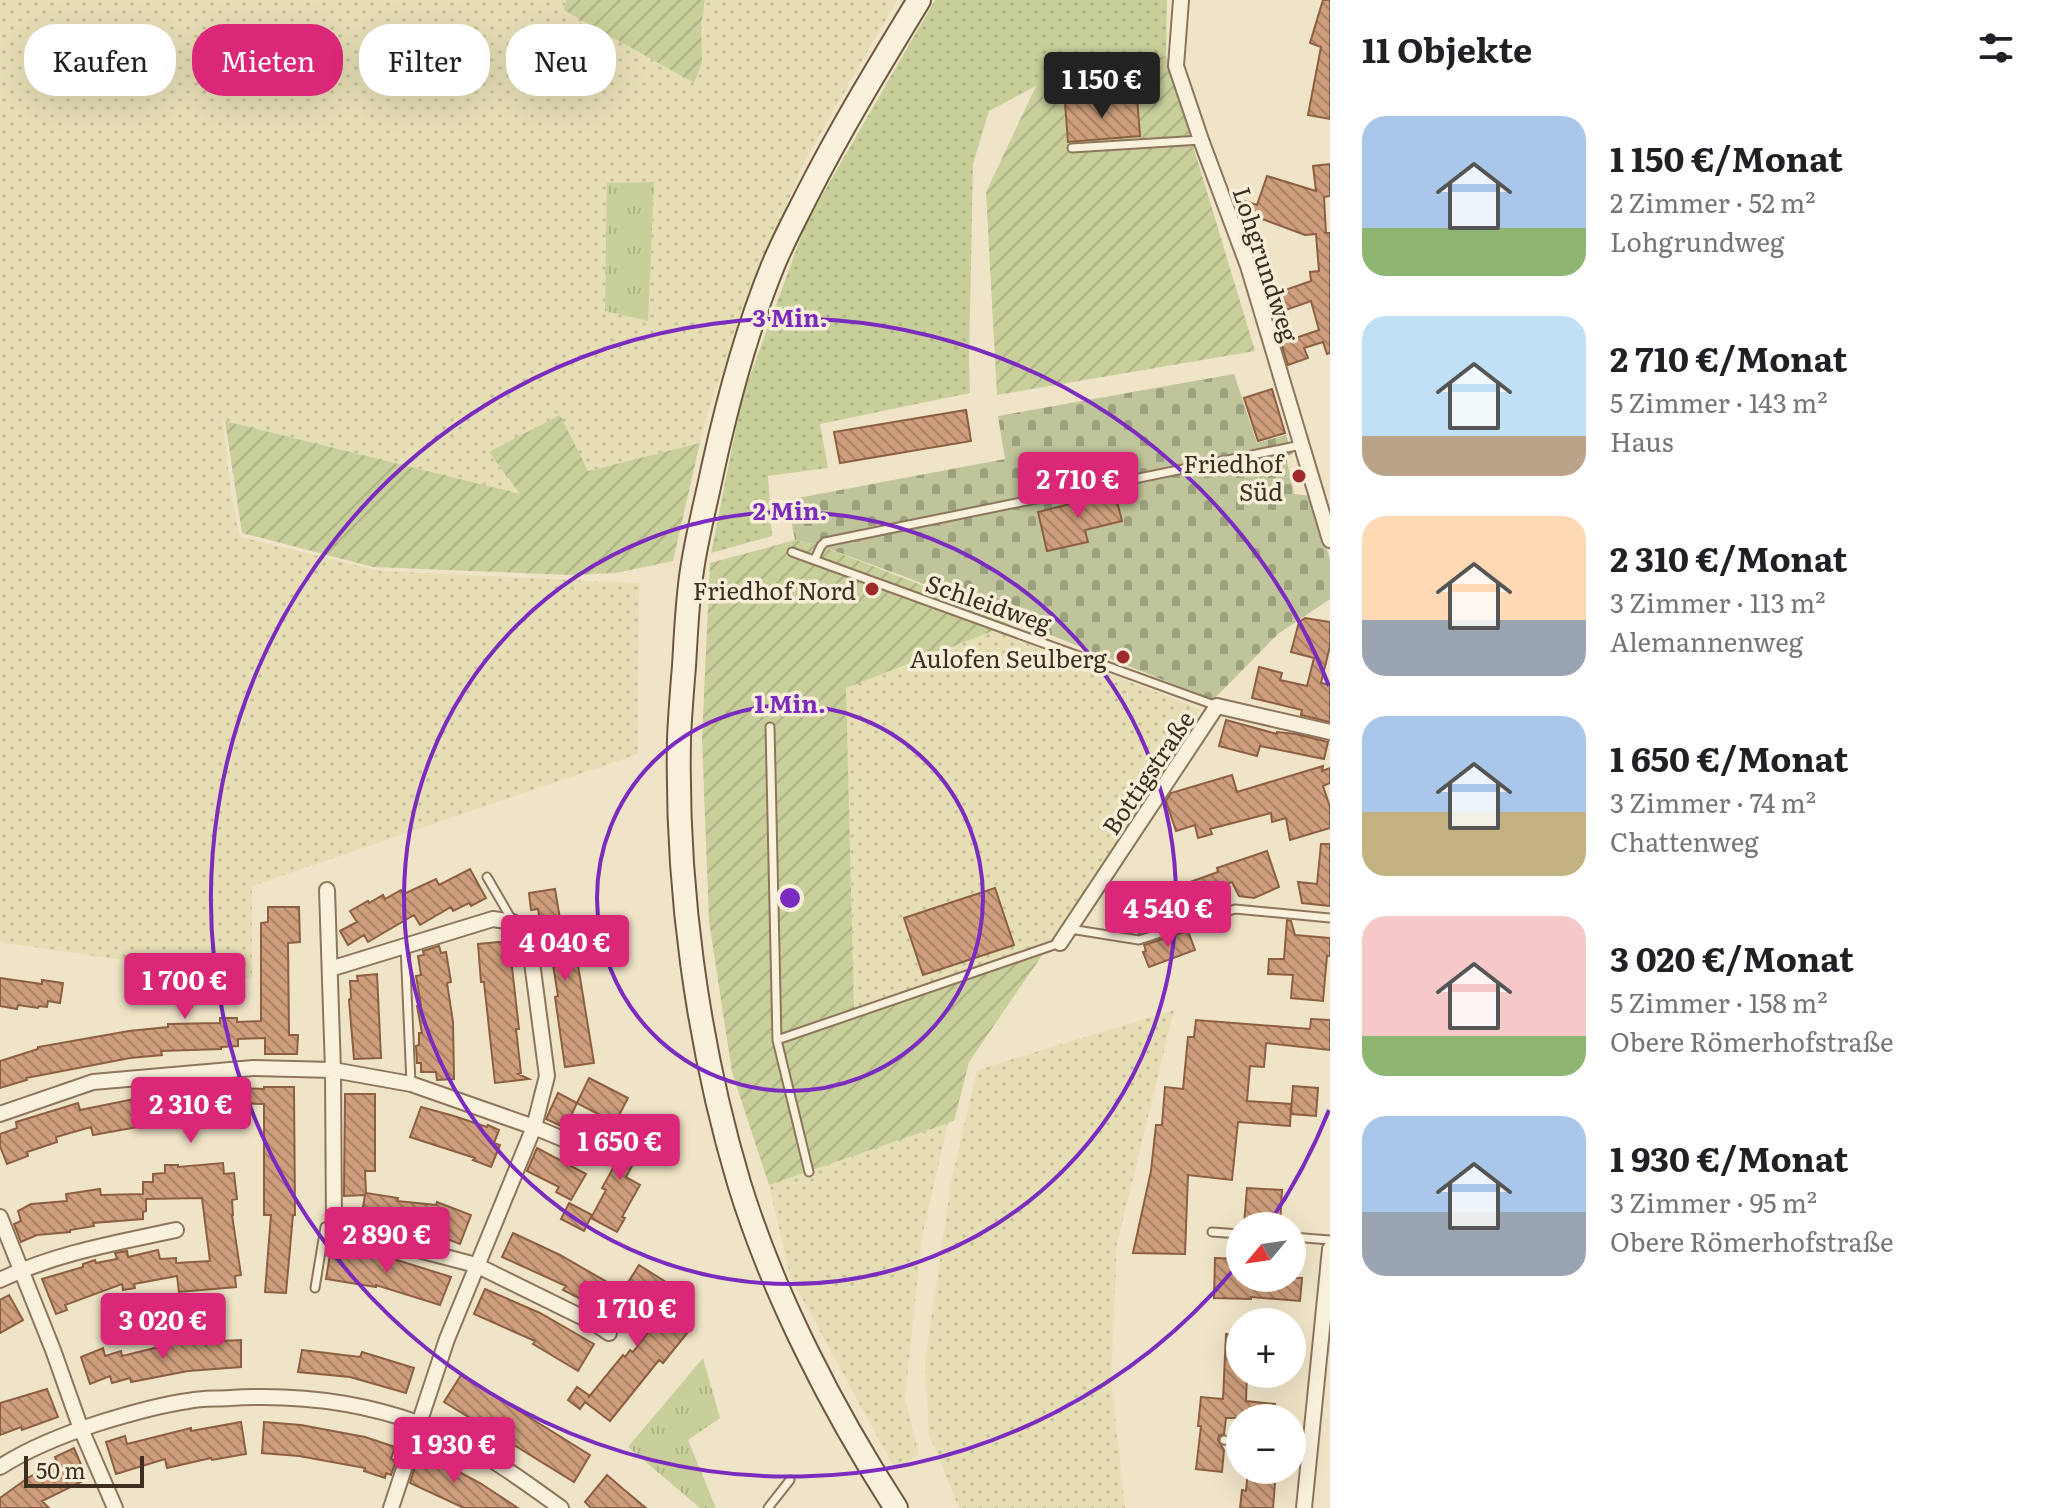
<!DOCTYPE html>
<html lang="de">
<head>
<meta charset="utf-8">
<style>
  body { margin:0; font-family:Literata,serif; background:#f2f2f2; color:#202124; height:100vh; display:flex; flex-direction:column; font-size:30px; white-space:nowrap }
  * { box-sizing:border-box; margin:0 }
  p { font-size:26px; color:#757577 }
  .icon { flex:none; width:44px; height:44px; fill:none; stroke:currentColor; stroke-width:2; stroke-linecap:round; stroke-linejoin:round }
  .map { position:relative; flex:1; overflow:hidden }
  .side { display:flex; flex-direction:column; background:#fff; width:720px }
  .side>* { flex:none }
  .top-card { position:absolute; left:24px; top:24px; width:760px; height:72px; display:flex; gap:16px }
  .needle { width:52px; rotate:241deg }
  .fabs { position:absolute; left:1226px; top:1212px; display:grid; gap:16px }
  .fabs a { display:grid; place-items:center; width:80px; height:80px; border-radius:50%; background:#fff; box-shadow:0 8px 32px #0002; font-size:40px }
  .scale { position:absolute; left:24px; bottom:20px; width:120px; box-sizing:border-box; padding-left:8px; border:4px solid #3d2e20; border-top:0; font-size:22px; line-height:28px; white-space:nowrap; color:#3d2e20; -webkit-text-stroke:6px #f7eed8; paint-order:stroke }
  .price { position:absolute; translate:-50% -68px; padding:0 18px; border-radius:8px; background:#db2777; color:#fff; font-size:26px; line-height:52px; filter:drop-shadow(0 2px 4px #0008) }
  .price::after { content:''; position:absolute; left:50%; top:48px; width:24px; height:18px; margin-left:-12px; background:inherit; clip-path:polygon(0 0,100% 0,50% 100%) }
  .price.selected { background:#222; color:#fff }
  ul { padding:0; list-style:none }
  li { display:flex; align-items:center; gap:24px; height:200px; padding:0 32px }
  li span { display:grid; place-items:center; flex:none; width:224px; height:160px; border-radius:24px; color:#555 }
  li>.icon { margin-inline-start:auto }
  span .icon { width:96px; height:96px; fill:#fffc; stroke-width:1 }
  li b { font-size:34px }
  h2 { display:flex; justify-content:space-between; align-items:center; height:96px; padding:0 32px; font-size:34px }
  .chip { padding:0 28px; border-radius:32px; background:#fff; box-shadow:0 8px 32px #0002; font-size:28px; line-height:72px }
  .chip.selected { background:#db2777; color:#fff }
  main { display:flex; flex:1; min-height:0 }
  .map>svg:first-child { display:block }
  .farmland { fill:url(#farmland-dots) }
  .grass { fill:url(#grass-dots) }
  .cemetery { fill:url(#cemetery-stones) }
  .park { fill:url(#park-tufts) }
  .garden { fill:url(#garden-furrows) }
  .building { fill:url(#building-back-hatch); stroke:#8d5f41; stroke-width:2 }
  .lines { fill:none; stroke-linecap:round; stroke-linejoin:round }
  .lane-casing { stroke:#8d765c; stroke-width:11 }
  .street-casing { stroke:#8d765c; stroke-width:18 }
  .secondary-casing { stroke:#6f573f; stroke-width:26 }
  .lane { stroke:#faf1dc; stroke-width:7 }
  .street { stroke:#faf1dc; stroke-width:14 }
  .secondary { stroke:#faf1dc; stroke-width:22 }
  .ring { fill:none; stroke:#7b2cbf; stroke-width:4 }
  .poi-dot { fill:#9e2a2b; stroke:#f7eed8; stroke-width:3 }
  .labels { text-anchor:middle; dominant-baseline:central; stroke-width:7; stroke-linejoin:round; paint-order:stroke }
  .street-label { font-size:24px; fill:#3d2e20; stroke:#f7eed8 }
  .poi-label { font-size:24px; fill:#3d2e20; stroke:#f7eed8; text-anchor:end }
  .centre { fill:#7b2cbf; stroke:#f7eed8; stroke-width:4 }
  .ring-label { font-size:24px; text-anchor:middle; font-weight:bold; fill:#7b2cbf; stroke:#f7eed8; stroke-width:7; stroke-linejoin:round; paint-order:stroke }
</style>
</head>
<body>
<main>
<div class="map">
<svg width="1330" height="1508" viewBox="0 0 1330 1508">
  <defs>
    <pattern id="farmland-dots" width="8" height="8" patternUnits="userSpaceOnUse" patternTransform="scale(2)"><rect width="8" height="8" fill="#e6deb5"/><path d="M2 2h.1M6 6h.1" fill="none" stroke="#c6bf9b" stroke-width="1.8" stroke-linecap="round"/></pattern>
    <pattern id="grass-dots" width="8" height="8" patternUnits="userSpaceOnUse" patternTransform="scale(2)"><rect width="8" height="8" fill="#c9cf9b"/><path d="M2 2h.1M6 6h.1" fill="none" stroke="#aeb285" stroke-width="1.8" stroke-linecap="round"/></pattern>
    <pattern id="cemetery-stones" width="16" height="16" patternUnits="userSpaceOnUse" patternTransform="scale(2)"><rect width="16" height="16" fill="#bfc49a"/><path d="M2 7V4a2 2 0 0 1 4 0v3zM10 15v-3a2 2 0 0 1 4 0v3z" fill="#9ca07d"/></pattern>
    <pattern id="park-tufts" width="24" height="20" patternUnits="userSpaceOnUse" patternTransform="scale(2)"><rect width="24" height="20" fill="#c9cf9b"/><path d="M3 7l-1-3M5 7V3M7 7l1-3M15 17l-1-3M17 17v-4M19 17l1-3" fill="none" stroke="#aeb285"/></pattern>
    <pattern id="garden-furrows" width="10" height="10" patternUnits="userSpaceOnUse" patternTransform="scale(2)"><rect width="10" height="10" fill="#c9cf9b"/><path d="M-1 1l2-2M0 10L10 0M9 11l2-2" fill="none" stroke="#aeb285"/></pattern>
    <pattern id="building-back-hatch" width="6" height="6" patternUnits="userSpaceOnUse" patternTransform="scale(2)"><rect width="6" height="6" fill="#cf9f7d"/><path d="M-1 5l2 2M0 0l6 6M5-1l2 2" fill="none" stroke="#a98266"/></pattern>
  </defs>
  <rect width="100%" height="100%" fill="#f0e4c8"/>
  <path class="farmland" d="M0 0H566L564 10 702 63 701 25 705 0H897L802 166 709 408 700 443 588 471 560 416 521 495 223 421 231 494 240 537 381 571 639 583 638 754 252 886V979L0 942Z
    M996 630 1200 709 1111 852 1047 948 914 993 854 1008 846 688Z
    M1174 1010 1117 1244 1111 1379 1125 1508H959L929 1434 925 1362 951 1183 977 1070Z
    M948 1123 922 1237 905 1398 919 1455 895 1469 790 1276 769 1185Z"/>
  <path class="grass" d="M935 0H1167L1166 56 1083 61 989 111 973 164 969 361 970 393 820 424 828 468 768 476 772 536 711 553 742 398 806 223Z"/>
  <path class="cemetery" d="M1234 374 1257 443 1286 435 1293 454 1286 456 1294 494 1311 496 1330 560V599L1278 634 1213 700 911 579 821 546 795 540 787 500 1005 459 998 416Z"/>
  <path class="park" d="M654 182 648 321 605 311 607 183Z
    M703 1358 720 1418 688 1440 716 1508H700L628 1447Z"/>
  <path class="garden" d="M566 0H705L701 25 702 63 694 83 564 10Z
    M1166 56 1255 351 997 395 986 192 1036 86 1083 61Z
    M560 415 588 471 700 443 673 561 616 573 571 575 373 567 242 533 225 421 520 494 489 452Z
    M795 540 821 546 1016 622 846 688 854 1007 914 993 1047 948 969 1062 954 1121 769 1185 732 1072 709 921 702 739 710 563Z"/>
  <path class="building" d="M1323 0H1330V119L1308 115 1321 47 1310 43Z
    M1137 97 1140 136 1068 142 1065 103Z
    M1330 164V196L1324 197 1326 233H1324H1330V353L1327 354 1323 342 1304 348 1308 358 1288 365 1281 343 1319 330 1311 301 1274 314 1268 296 1311 281 1310 272 1319 271 1316 234 1305 235 1238 210 1233 197 1257 205 1267 176 1316 191 1313 166Z
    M1272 389 1285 433 1258 441 1244 398Z
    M966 410 971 441 840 463 834 432Z
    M1114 490 1122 521 1085 530 1088 542 1047 551 1038 512 1078 502 1077 499Z
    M1305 618 1330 622V646L1321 683 1330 685V722L1301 715 1302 710 1252 698 1259 667 1282 673 1280 680 1307 686 1314 658 1291 652 1299 622Z
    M1226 720 1277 734V732L1296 734 1328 742 1324 759 1260 746 1257 756 1219 746Z
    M1323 766 1322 771 1330 768V783L1323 786 1330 807V828L1290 840 1286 818 1272 822 1271 813 1210 829 1212 834 1198 838 1195 825 1176 831 1166 801 1171 793 1232 775 1237 792Z
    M1321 844H1330V906L1302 903 1298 882 1317 884Z
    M1267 851 1279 887 1254 898 1239 896 1232 882 1204 893 1208 906 1182 916 1183 919 1139 933 1129 904 1218 872 1217 868Z
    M470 869 486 898 471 906 469 903 453 911 451 907 420 925 414 915 368 942 364 935 348 945 340 931 357 922 350 911 368 901 369 903 383 895 385 899 401 890 404 894 436 879 439 885Z
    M995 888 1014 945 923 975 904 918Z
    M555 889 564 943 574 941 594 1063 565 1067 555 997 558 996 547 927 541 928 538 909 531 910 529 893Z
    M268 907H299L300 942 288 943 289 1035H298L297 1054H265V1038L238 1039V1046L221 1047V1049L161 1051 162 1055 130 1058 26 1078 27 1080 0 1088V1061L38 1049V1047L129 1031 168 1027V1024L220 1023V1018H237V1022L261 1021V923L268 922Z
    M1287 920 1291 921 1295 935 1330 938V956H1327L1323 1001 1291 998 1293 975 1268 974 1269 959H1284Z
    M1188 931 1195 950 1149 967 1143 952 1146 951 1144 945Z
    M509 941 519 1029H516L521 1073 518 1074 529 1079 495 1083 484 982H481L478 944Z
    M439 946 441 953 446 952 451 982 447 983 453 1022 454 1079 437 1080 436 1072H421V1063H417L416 1046 419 1045V1033H422L417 1006 421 1005 416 976 421 975 418 956 424 955 423 951Z
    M377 974 381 1058 354 1059 349 1000 351 998 350 981H358L357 976Z
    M0 978 42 984V980L63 983 60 1003 48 1001 47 1007 39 1006 38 1008 18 1005 17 1009 0 1006Z
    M1311 1019 1330 1020V1050L1266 1043 1264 1067 1250 1066 1247 1101 1291 1104 1290 1126 1238 1122 1232 1180 1188 1175 1185 1254 1133 1253 1151 1171 1156 1125H1162L1165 1087 1183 1089 1188 1037H1194L1196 1020 1310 1029Z
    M589 1078 628 1098 615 1123 577 1103 565 1128 546 1119 558 1093 577 1103Z
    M1293 1086 1318 1088 1316 1116 1291 1114Z
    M211 1087 264 1089V1087H294L295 1215H293L286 1293 265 1292 271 1215H264V1104L237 1103 238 1114 148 1120 149 1125 93 1135 91 1127 56 1137 57 1142 27 1152 28 1156 7 1164 0 1146V1134L17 1128 16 1122 78 1103 80 1110 144 1097V1094L182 1088 183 1094 211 1092Z
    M345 1094H375V1171H365L366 1193 398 1198 397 1201 436 1205 437 1202 471 1215 460 1244 414 1226 413 1231 370 1227V1220L361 1219 365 1195 344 1196Z
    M421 1107 454 1116 487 1127 488 1125 499 1130 494 1143 500 1145 491 1167 473 1160 475 1158 410 1137Z
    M627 1125 636 1129 642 1148 626 1177 640 1185 622 1217 625 1218 617 1232 591 1218 606 1190 602 1188 621 1154 612 1148Z
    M537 1148 586 1174 571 1200 556 1192 559 1187 527 1171Z
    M223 1163 224 1174 234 1173 237 1199 232 1200 233 1215H232L241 1275 235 1276 236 1287 179 1292 177 1276 134 1284 135 1288 123 1290 122 1284 65 1305 67 1310 56 1314 42 1279 83 1267V1264L95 1260 96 1263 117 1259 115 1253 127 1251 128 1257 158 1250 160 1259 176 1258V1263L210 1261 202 1198 146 1199V1211L143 1212V1219L93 1223 94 1226 70 1230V1232L37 1235 21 1242 14 1224 21 1221 18 1211 31 1204 67 1201 66 1194 100 1189 101 1195 143 1194V1182H153V1174L165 1173V1165H178V1167Z
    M1247 1188 1282 1190 1280 1226 1244 1224Z
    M569 1203 592 1215 584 1231 561 1219Z
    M513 1233 560 1255 607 1282 594 1306 563 1290 566 1286 502 1257Z
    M331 1248 397 1260 451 1277 440 1305 376 1285V1287L326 1279Z
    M1215 1258 1240 1259V1278H1302L1300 1301 1251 1297V1299L1214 1298Z
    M639 1265 669 1284 655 1305 673 1301 680 1326 688 1332 663 1363 659 1360 610 1421 585 1402 580 1409 568 1400 577 1387 590 1396 588 1398 623 1355 625 1357 630 1350 633 1352 661 1316 622 1292Z
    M485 1289 540 1313 594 1344 578 1371 533 1344 535 1341 474 1314Z
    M9 1295 23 1320 0 1333V1300Z
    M1226 1334 1240 1335V1374H1247L1246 1401 1275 1404 1273 1418H1226L1224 1434 1219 1436 1218 1440 1224 1450 1222 1472 1196 1469 1201 1426H1198L1201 1397 1223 1399Z
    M241 1340V1367L188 1371 131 1382 130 1378 112 1383 110 1376 90 1384 81 1357 103 1348 105 1356 121 1351 122 1356 175 1343Z
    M302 1350 360 1357 362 1352 414 1368 406 1393 350 1377 298 1372Z
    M461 1375 590 1455 574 1482 444 1402Z
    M47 1389 58 1417 22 1430 21 1427 0 1435V1403Z
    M241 1422 246 1454 212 1460 211 1458 167 1468 165 1459 116 1474 106 1442 125 1436 127 1444 191 1428V1431Z
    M264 1422 301 1425 365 1437 395 1447 391 1459 396 1461 391 1475 386 1473 385 1478 364 1471 365 1468 299 1456 262 1453Z
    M74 1448 87 1479 42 1501 49 1508H0V1498L29 1477 58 1464 55 1457Z
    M420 1451 480 1483 518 1508H464L410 1483Z
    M1248 1470H1276L1273 1508H1240L1242 1490 1246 1491Z
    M607 1475 622 1488 646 1508H591L585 1502Z"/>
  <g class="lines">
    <defs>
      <path id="lane" d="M1072 148 1201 140
        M792 552 1217 706
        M815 559 821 546 825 542 1301 445
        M770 727 777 1040 809 1172
        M487 877 512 920
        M1070 929 1139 940 1235 909 1330 918
        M405 946 411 1084
        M777 1040 1060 943
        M1212 1232 1240 1234
        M1292 1237 1330 1240
        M315 1288 325 1227
        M1224 1440 1240 1442
        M1292 1447 1310 1449
        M768 1508 790 1480"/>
      <path id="street" d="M1181 0 1176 66 1201 140 1248 266 1330 540
        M327 890 333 1070 334 1228 476 1265 594 1323 609 1333
        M1060 943 1217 706 1330 732
        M0 1114 93 1082 253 1068 333 1070 411 1084 534 1127 547 1076 530 947 513 922 493 919 330 969
        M0 1217 53 1350 81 1429 115 1508
        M0 1280C56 1253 116 1243 176 1230
        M0 1467C31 1447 65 1434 99 1423 128 1414 158 1405 188 1401 201 1398 216 1399 230 1398 296 1394 358 1401 421 1424 472 1443 517 1476 561 1508
        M391 1508 447 1339 534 1127 597 1153
        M1304 1508 1330 1249"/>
      <path id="secondary" d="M896 1508C833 1411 773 1294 739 1183 697 1042 676 886 679 739 680 714 682 690 684 666 686 634 687 602 692 570 697 536 706 502 713 468 728 400 746 332 772 268 782 243 795 219 807 195 841 128 880 64 919 0"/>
    </defs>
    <use href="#lane" class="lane-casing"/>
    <use href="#street" class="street-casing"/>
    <use href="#secondary" class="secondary-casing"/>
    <use href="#lane" class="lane"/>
    <use href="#street" class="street"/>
    <use href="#secondary" class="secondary"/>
  </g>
  <g class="ring">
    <circle cx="790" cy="898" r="193"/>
    <circle cx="790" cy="898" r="386"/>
    <path d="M1329 1110A579 579 0 0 1 1267 1226M1240 1262A579 579 0 1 1 1329 686"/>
  </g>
  <g class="poi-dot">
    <circle cx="1299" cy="476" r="8"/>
    <circle cx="872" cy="589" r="8"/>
    <circle cx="1123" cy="657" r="8"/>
  </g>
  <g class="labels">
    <g class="street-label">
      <text transform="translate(1267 264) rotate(72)">Lohgrundweg</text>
      <text transform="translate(989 602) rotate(19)">Schleidweg</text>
      <text transform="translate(1147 772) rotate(-56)">Bottigstraße</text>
    </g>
    <g class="poi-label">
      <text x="1283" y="462">Friedhof<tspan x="1283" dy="28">Süd</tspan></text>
      <text x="856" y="589">Friedhof Nord</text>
      <text x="1107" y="657">Aulofen Seulberg</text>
    </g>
  </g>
  <circle cx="790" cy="898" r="12" class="centre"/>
  <g class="ring-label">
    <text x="790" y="327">3 Min.</text>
    <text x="790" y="520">2 Min.</text>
    <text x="790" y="713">1 Min.</text>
  </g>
</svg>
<div class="fabs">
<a><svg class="needle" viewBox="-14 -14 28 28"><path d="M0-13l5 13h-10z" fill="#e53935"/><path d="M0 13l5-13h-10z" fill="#757577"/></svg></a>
<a>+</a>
<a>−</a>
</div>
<div class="scale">50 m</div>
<b class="price selected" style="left:1102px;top:120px">1 150 €</b>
<b class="price" style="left:1078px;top:520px">2 710 €</b>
<b class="price" style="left:1168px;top:949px">4 540 €</b>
<b class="price" style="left:565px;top:983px">4 040 €</b>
<b class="price" style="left:185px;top:1021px">1 700 €</b>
<b class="price" style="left:191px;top:1145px">2 310 €</b>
<b class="price" style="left:620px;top:1182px">1 650 €</b>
<b class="price" style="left:387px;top:1275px">2 890 €</b>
<b class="price" style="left:637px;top:1349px">1 710 €</b>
<b class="price" style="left:163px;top:1361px">3 020 €</b>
<b class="price" style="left:454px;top:1485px">1 930 €</b>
<div class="top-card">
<a class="chip">Kaufen</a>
<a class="chip selected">Mieten</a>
<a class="chip">Filter</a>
<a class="chip">Neu</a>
</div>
</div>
<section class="side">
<h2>11 Objekte<svg class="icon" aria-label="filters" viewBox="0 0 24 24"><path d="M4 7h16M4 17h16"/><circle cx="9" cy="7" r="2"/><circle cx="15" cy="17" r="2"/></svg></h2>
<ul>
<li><span style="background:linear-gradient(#a9c7e8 70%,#8fb573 0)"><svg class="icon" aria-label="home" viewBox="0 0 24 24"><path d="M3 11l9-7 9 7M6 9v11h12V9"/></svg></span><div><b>1 150 €/Monat</b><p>2 Zimmer · 52 m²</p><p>Lohgrundweg</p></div></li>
<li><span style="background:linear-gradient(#bfe0f5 75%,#b9a48a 0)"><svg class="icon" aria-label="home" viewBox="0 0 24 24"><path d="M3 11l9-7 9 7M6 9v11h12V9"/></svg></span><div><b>2 710 €/Monat</b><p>5 Zimmer · 143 m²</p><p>Haus</p></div></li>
<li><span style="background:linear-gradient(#ffd9b3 65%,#9aa5b1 0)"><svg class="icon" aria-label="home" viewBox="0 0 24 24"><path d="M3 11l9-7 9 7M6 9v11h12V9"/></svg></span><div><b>2 310 €/Monat</b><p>3 Zimmer · 113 m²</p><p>Alemannenweg</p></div></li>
<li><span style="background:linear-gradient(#a9c7e8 60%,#c2b280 0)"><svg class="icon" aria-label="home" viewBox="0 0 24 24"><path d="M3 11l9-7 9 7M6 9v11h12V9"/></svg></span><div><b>1 650 €/Monat</b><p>3 Zimmer · 74 m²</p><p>Chattenweg</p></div></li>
<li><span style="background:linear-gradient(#f6c9c9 75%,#8fb573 0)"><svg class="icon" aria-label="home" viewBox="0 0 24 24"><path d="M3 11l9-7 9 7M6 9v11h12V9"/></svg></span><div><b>3 020 €/Monat</b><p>5 Zimmer · 158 m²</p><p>Obere Römerhofstraße</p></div></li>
<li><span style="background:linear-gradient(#a9c7e8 60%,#9aa5b1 0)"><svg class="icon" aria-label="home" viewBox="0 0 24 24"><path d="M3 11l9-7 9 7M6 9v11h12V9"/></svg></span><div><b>1 930 €/Monat</b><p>3 Zimmer · 95 m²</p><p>Obere Römerhofstraße</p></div></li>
</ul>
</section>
</main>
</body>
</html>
